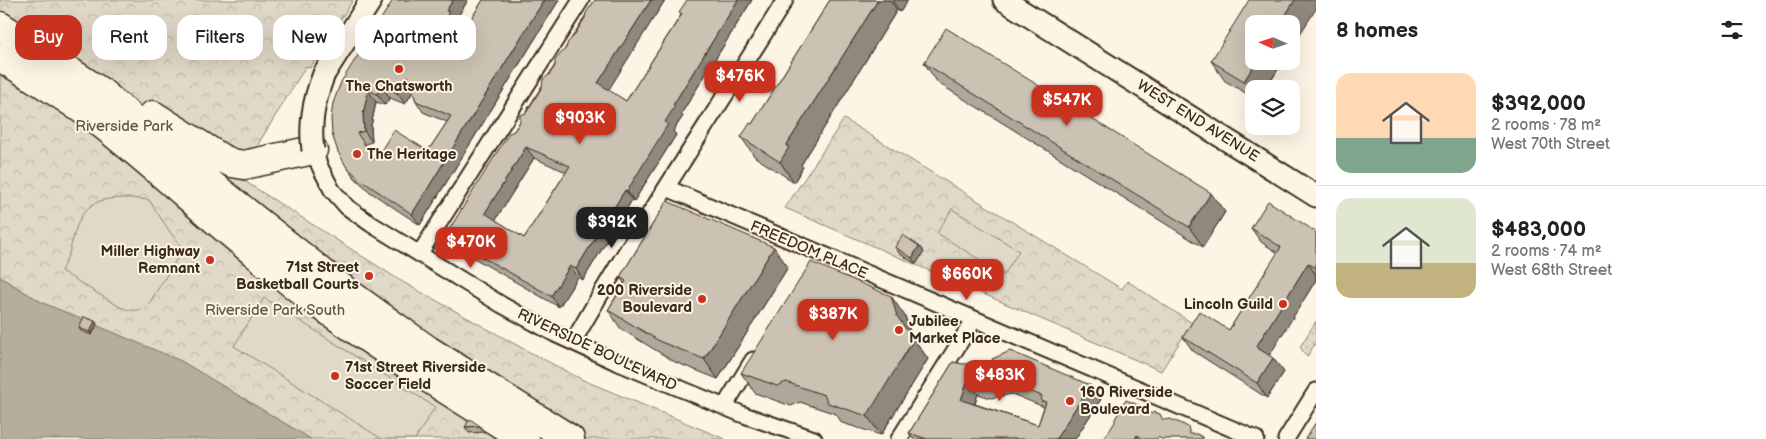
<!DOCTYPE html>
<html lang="en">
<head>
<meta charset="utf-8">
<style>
  body { margin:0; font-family:"Balsamiq Sans",sans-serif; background:#f6f6f6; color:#222; height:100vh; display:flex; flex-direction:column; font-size:19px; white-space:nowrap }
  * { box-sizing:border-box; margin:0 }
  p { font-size:16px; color:#767676 }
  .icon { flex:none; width:28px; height:28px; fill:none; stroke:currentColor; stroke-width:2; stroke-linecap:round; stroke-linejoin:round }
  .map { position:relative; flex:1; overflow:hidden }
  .panel { display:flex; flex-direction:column; background:#fff; width:450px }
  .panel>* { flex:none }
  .banner { position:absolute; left:15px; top:15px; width:475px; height:45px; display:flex; gap:10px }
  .needle { width:32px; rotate:273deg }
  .controls { position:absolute; left:1245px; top:15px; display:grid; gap:10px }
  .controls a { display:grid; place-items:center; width:55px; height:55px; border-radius:10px; background:#fff; box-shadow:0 5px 20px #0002; font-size:25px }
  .price { position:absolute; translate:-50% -42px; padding:0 11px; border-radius:10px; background:#c8321e; color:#fff; font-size:16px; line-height:32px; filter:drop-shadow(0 1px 2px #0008) }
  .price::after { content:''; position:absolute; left:50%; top:30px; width:15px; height:11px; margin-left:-8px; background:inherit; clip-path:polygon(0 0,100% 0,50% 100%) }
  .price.on { background:#222; color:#fff }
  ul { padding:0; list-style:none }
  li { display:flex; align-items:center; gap:15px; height:125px; padding:0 20px }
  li+li { border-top:1px solid #e0e0e0 }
  li span { display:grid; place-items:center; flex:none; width:140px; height:100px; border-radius:15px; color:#555 }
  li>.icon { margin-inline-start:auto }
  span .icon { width:60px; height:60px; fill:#fffc; stroke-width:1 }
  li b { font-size:21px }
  h2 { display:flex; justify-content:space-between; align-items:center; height:60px; padding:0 20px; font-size:21px }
  .tag { padding:0 18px; border-radius:15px; background:#fff; box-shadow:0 5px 20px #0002; font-size:18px; line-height:45px }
  .tag.on { background:#c8321e; color:#fff }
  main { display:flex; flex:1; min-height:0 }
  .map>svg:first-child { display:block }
  .grass { fill:url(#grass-dots); stroke:#8e8173 }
  .park { fill:url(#park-crowns); stroke:#8e8173 }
  .garden { fill:#e0d8c8; stroke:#8e8173 }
  .water { fill:#b7ad9e; stroke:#85796b }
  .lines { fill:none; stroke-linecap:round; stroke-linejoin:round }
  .street-casing { stroke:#3b2a1e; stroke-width:19 }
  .secondary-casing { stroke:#3b2a1e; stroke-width:25 }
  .highway-casing { stroke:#3b2a1e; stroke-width:31 }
  .street { stroke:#fcf5e5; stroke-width:15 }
  .secondary { stroke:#fcf5e5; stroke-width:21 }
  .highway { stroke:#fcf5e5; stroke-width:28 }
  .secondary-bridge-casing { stroke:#3b2a1e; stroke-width:25; stroke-linecap:butt }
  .secondary-bridge { stroke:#fcf5e5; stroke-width:21 }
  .wall { fill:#afa79a; stroke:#3b2a1e; fill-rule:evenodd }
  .shaded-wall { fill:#8f887d; stroke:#3b2a1e }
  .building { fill:#ccc2b3; stroke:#3b2a1e; fill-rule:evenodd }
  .poi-dot { fill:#c8321e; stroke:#fcf5e5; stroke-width:2 }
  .labels { text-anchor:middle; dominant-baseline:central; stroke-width:4; stroke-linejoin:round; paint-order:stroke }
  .poi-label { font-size:15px; font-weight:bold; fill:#3b2a1e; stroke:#fcf5e5; text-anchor:start }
  .street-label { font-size:15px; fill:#3b2a1e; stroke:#fcf5e5 }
  .park-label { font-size:15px; fill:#645648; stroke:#fcf5e5 }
</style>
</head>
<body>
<main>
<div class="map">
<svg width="1316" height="439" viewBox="0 0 1316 439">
  <defs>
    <pattern id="grass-dots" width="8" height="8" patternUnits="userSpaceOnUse" patternTransform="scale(1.25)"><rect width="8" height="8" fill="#e0d8c8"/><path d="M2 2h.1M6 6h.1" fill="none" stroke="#c1baab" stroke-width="1.8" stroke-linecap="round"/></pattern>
    <pattern id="park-crowns" width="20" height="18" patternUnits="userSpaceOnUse" patternTransform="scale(1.25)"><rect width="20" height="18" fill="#e0d8c8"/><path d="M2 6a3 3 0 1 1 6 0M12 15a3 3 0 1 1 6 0" fill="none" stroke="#c1baab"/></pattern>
  </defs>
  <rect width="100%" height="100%" fill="#fcf5e5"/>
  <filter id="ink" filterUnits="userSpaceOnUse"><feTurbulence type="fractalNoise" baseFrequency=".02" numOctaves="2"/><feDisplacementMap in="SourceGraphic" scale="10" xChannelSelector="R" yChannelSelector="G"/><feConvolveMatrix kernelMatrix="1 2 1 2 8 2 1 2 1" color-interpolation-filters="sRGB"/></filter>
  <g filter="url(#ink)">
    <path class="grass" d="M1316 321V342L1307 357 1300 347Z"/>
    <path class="park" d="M0 0H353L310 68 306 66 238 177 401 281 522 348 583 380 725 439H311L181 361 43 303 0 277Z
      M844 119 1122 289 1127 281 1192 323 1161 371 785 208Z"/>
    <path class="garden" d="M131 198 149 200 170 232 183 249 150 302C141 312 132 312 120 307L61 271C64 265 67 259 69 253 75 234 77 209 100 201 109 198 121 198 131 198Z
      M952 209 1019 251 1004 275 937 233Z
      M264 298 435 407 415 439H382L234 346Z"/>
    <path class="water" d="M0 277 43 303 181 361 311 439H0Z"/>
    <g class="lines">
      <defs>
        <path id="street" d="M313 150 321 169 332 190 347 207 371 224 502 305 555 334 614 361 744 415 814 439
          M667 188 1256 439
          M420 253 581 0
          M573 342C639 225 715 114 785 0
          M724 407 753 360
          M899 439 974 320
          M1286 439 1316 391"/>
        <path id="secondary" d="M1004 0 1316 196
          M324 74 371 0"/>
        <path id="highway" d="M0 26 101 92 207 181 343 289 386 320 428 350 570 439
          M0 57C33 77 67 97 98 121 169 177 235 241 307 295 377 347 451 393 525 439
          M153 115 221 158 232 163 244 165 313 150"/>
      </defs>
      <use href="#street" class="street-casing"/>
      <use href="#secondary" class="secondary-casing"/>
      <use href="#highway" class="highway-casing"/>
      <use href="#street" class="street"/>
      <use href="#secondary" class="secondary"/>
      <use href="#highway" class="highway"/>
      <defs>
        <path id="secondary-bridge" d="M313 150C309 123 314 99 324 74"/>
      </defs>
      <use href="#secondary-bridge" class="secondary-bridge-casing"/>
      <use href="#secondary-bridge" class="secondary-bridge"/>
    </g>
    <path class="wall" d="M393 0H468L455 21 457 24 438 53 446 58 462 34 460 31 471 19 483 0H559L420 225 370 192 354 177 346 166ZM413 92 416 101 423 112 447 122 428 151 375 160 365 144 372 142 371 126 376 102 385 105 390 98 405 104Z
      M595 0H665L608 90 626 101 681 15 679 12 752 0 681 114 683 116 673 131 676 135 634 201 632 200 583 280 578 277 559 307 453 246 445 236 514 131ZM534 158 566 172 524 238 495 220Z
      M830 0H908L900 12 897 10 801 165 803 167 794 182 755 157 741 137 752 124Z
      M1211 61H1283L1266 89H1254V98L1225 81Z
      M924 63 1225 212 1203 247 938 83Z
      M1251 228 1316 232V280L1269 355 1284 372 1267 398 1193 351 1183 337 1229 330 1278 253 1261 242Z
      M919 246 924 252 916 264 899 253 895 247Z
      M788 267 718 379 675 362 621 329 608 310 624 283 620 277Z
      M905 316 911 335 914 339 928 359 881 435 842 423 836 414 800 402 791 406 755 393 741 373Z
      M95 321 97 324 92 335 81 331 79 328Z
      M953 362 1101 399 1075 439H913L909 433ZM978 394 991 398 1012 394 1044 407 1038 425 975 404Z
      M480 426 484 432 469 433 465 427Z"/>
    <path class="shaded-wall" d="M453 0H468L455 21 457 24 436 57 428 46 446 11Z
      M544 0H559L420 225 412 214Z
      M651 0H665L606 94 598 83Z
      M738 0H752L681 114 683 116 673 131 676 135 634 201 627 191 665 122 673 105Z
      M878 0H890L897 10 801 165 803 167 794 182 780 162 786 146Z
      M892 0H908L900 12Z
      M1295 0H1316V9L1291 48V24H1280Z
      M1257 61H1283L1266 89H1254V95L1244 81Z
      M408 76 416 87 405 104 397 93Z
      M382 86 390 98 385 105 377 94Z
      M368 90 376 102 371 126 372 142 364 131 363 115Z
      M526 147 534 158 493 224 485 213Z
      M625 190 632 200 583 280 576 269Z
      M1211 193 1225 212 1203 247 1189 227Z
      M919 246 924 252 916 264 912 258Z
      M774 247 788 267 718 379 704 359Z
      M1308 263 1316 275V280L1266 361 1256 347Z
      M570 266 578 277 559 307 551 296Z
      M891 296 905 316 911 336 914 339 928 359 881 435 867 416Z
      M95 321 97 324 92 335 90 332Z
      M1273 358 1284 372 1267 398 1257 383Z
      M968 380 978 394 971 414 961 400Z
      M1090 385 1101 399 1075 439H1056Z
      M1137 435 1140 439H1135Z"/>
    <path class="building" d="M393 0H453L446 11 449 12 428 46 446 58 463 33 460 31 469 18 471 19 483 0H544L412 214 362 181 346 166 338 152 332 134 331 118 333 103 341 82ZM408 76 416 101 451 116 428 151 394 130 375 160 357 133 364 131 363 115 368 90 377 94 382 86 397 93Z
      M595 0H651L598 83 626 101 682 14 679 12 687 0H738L673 105 675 106 665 122 668 124 627 191 625 190 576 269 570 266 551 296 445 236 506 138 509 133 514 131 520 122V115L526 113 542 87 543 79 549 75 555 66V60L566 48 568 42 573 37 585 18 586 13ZM526 147 570 166 524 238 485 213Z
      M830 0H878L786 146 789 147 780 162 741 137 750 123 752 124Z
      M1249 0H1295L1280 24H1254V61H1257L1244 81 1211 61Z
      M946 28 1211 193 1189 227 924 63Z
      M667 201 774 247 704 359 661 342 608 310 626 281 620 277Z
      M1268 201 1316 232V268L1308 263 1256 347 1273 358 1257 383 1183 337 1199 311 1229 330 1281 247 1251 228Z
      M903 235 919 246 912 258 895 247Z
      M811 262 891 296 897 316 908 332 914 339 867 416 828 403 824 395 786 382 777 386 741 373Z
      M84 317 95 321 90 332 79 328Z
      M1010 351 1090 385 1056 439H927L909 433 953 362 963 364 994 363 992 359ZM968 380 981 384 1001 380 1042 396 1041 401 1046 402 1038 425 961 400Z
      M1126 400 1143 407 1151 414 1154 412 1160 414 1163 420 1170 419 1180 423 1188 427 1190 434H1197L1202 437 1203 439H1161L1158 437 1157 439H1144L1137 435 1135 439H1104L1115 422V419Z
      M470 419 480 426 465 427Z
      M1316 422V439H1305Z"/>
  </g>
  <g class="poi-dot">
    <circle cx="399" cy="69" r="5"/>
    <circle cx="357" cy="154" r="5"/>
    <circle cx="210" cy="260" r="5"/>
    <circle cx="369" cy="276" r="5"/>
    <circle cx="702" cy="299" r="5"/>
    <circle cx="1283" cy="304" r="5"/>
    <circle cx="899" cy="330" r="5"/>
    <circle cx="335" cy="376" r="5"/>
    <circle cx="1070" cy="401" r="5"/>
  </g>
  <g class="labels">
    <g class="poi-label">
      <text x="399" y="86" text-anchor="middle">The Chatsworth</text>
      <text x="367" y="154">The Heritage</text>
      <text x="200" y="251" text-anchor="end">Miller Highway<tspan x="200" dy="17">Remnant</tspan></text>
      <text x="359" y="267" text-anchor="end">71st Street<tspan x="359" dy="17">Basketball Courts</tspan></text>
      <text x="692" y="290" text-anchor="end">200 Riverside<tspan x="692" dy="17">Boulevard</tspan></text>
      <text x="1273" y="304" text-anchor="end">Lincoln Guild</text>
      <text x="909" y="321">Jubilee<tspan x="909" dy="17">Market Place</tspan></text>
      <text x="345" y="367">71st Street Riverside<tspan x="345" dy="17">Soccer Field</tspan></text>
      <text x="1080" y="392">160 Riverside<tspan x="1080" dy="17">Boulevard</tspan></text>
    </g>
    <g class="street-label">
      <text transform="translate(1198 121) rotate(32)">WEST END AVENUE</text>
      <text transform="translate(809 250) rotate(23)">FREEDOM PLACE</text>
      <text transform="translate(597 350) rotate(25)">RIVERSIDE BOULEVARD</text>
    </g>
    <g class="park-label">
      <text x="124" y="126">Riverside Park</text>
      <text x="275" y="310">Riverside Park South</text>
    </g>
  </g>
</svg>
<div class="controls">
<a><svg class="needle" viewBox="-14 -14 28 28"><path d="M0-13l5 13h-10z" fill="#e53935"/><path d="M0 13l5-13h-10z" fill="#767676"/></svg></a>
<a><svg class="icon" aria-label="layers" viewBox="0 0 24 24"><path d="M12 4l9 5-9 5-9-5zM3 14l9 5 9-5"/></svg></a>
</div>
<b class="price" style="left:740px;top:103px">$476K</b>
<b class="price" style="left:1067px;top:127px">$547K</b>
<b class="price" style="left:580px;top:145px">$903K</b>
<b class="price on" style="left:612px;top:249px">$392K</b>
<b class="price" style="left:471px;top:269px">$470K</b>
<b class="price" style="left:967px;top:301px">$660K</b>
<b class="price" style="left:833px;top:341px">$387K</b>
<b class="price" style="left:1000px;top:402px">$483K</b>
<div class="banner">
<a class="tag on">Buy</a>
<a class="tag">Rent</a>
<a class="tag">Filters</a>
<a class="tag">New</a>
<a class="tag">Apartment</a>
</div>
</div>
<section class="panel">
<h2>8 homes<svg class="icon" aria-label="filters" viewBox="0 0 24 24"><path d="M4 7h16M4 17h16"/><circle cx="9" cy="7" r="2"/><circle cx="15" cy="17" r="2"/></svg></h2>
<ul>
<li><span style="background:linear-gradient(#ffd9b3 65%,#7fa58c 0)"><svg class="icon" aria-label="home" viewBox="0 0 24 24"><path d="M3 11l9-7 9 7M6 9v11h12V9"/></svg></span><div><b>$392,000</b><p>2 rooms · 78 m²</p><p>West 70th Street</p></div></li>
<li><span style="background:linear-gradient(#dfe7d0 65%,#c2b280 0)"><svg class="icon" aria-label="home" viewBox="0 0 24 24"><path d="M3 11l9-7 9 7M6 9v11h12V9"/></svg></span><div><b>$483,000</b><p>2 rooms · 74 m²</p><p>West 68th Street</p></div></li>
</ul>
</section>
</main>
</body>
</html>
